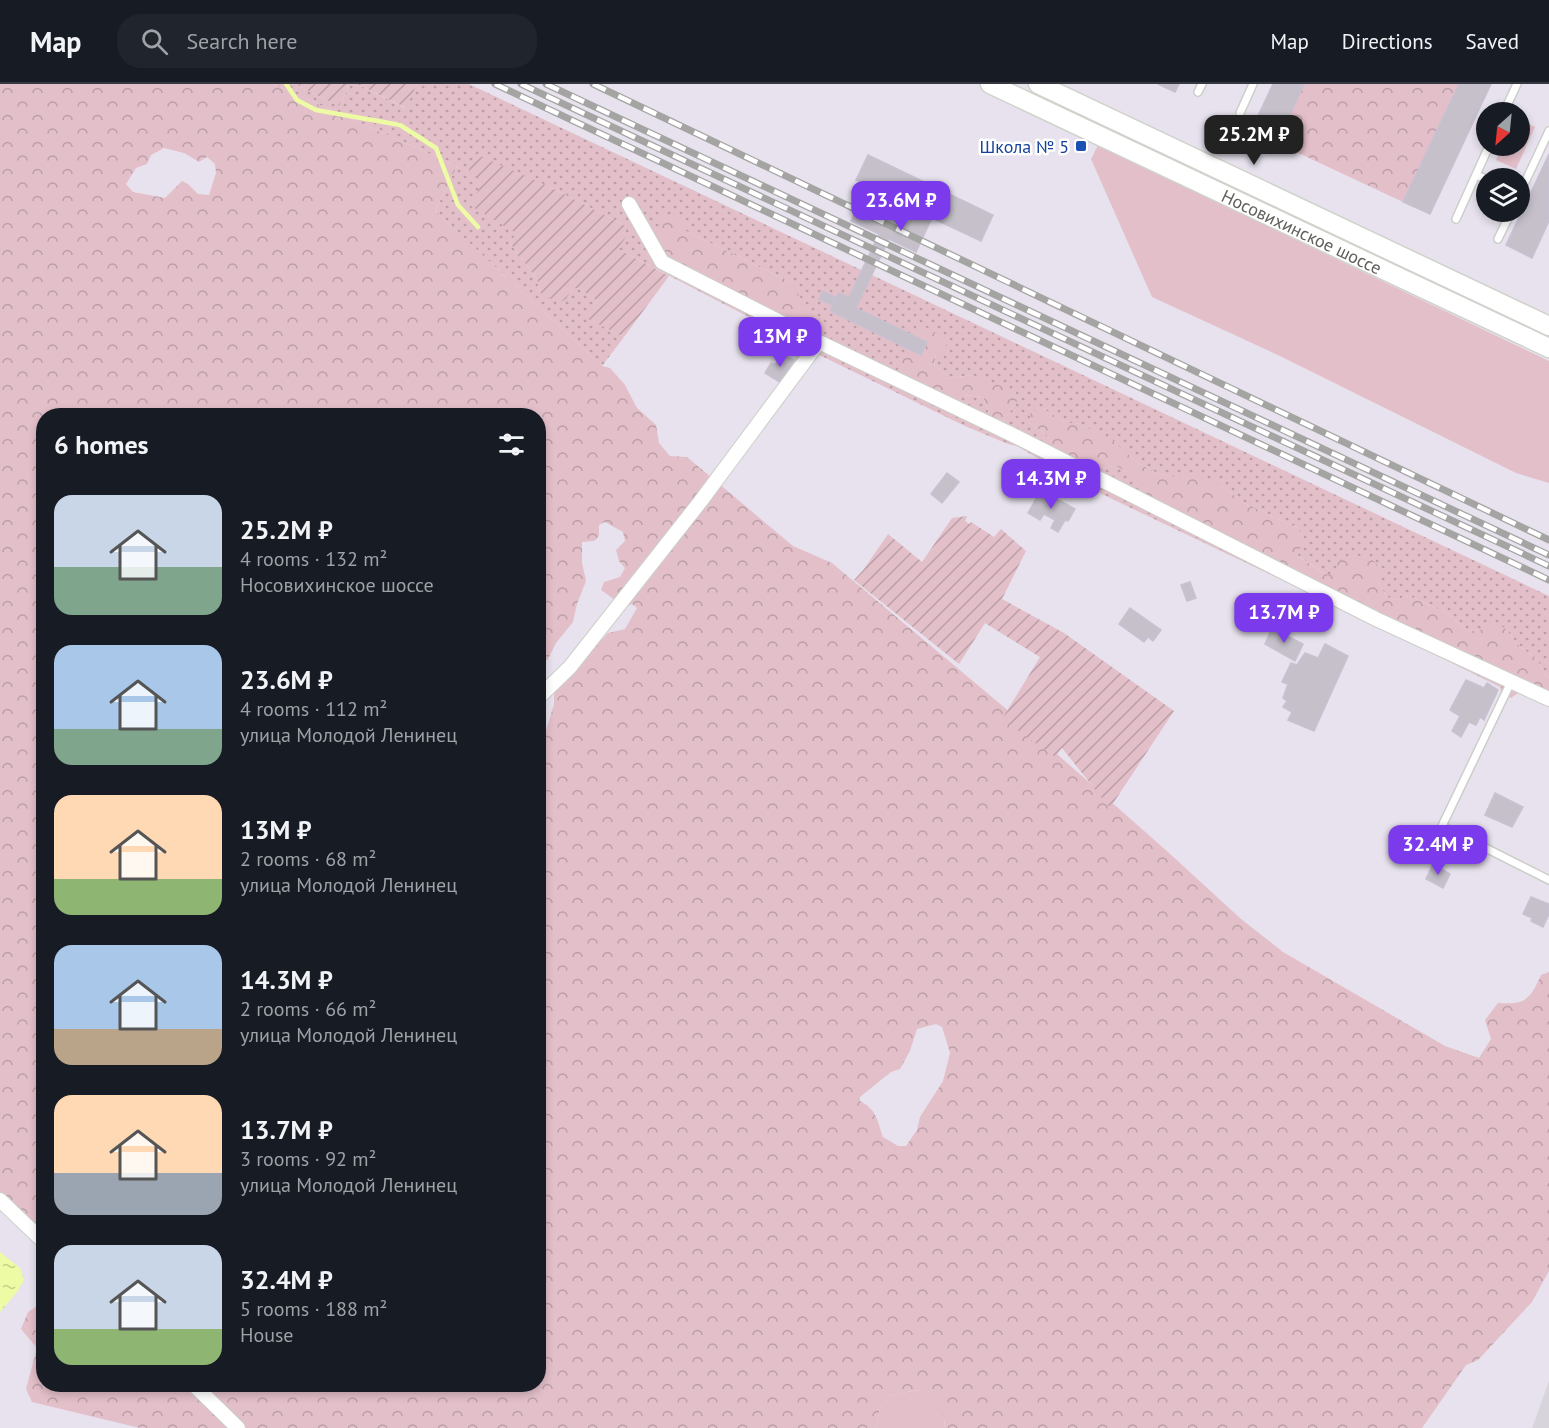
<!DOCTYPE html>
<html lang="en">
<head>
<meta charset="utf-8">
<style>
  body { margin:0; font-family:"PT Sans",sans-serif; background:#20242c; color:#f1f3f6; height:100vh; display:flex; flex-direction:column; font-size:22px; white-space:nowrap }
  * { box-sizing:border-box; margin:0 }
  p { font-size:20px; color:#9ea1a6 }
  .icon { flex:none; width:33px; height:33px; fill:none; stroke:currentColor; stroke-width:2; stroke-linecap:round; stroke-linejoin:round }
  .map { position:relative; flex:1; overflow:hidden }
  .side { position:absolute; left:36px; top:324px; width:510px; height:984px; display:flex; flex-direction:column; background:#171b24; border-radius:24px; box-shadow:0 3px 9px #0003 }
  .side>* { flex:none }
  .needle { width:39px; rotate:207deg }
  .fabs { position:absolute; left:1476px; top:18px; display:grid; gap:12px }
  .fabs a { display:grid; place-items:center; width:54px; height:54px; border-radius:50%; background:#171b24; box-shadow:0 3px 9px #0003; font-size:30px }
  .price { position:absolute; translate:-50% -51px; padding:0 14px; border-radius:12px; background:#7c3aed; color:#fff; font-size:20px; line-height:39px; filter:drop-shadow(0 2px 3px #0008) }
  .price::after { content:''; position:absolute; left:50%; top:36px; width:18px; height:14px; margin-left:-9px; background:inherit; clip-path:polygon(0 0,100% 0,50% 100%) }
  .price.on { background:#222; color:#fff }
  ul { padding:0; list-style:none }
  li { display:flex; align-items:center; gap:18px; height:150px; padding:0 18px }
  li span { display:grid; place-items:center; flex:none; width:168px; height:120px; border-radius:18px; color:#555 }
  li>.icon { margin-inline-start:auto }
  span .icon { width:72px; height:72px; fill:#fffc; stroke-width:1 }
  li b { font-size:26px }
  h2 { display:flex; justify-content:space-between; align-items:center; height:72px; padding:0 18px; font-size:26px }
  header { display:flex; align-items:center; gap:36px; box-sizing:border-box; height:84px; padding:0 30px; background:#171b24; border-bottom:2px solid #363941 }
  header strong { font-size:28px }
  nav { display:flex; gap:33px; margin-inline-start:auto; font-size:21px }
  .search { width:420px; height:54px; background:#20242c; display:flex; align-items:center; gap:15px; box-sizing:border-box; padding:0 21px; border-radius:24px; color:#9ea1a6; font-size:22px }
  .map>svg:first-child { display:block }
  .industrial { fill:#d7d5db }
  .grass { fill:url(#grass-dots); fill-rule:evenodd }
  .forest { fill:url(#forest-crowns); fill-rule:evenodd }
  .park { fill:#e3bfc9 }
  .garden { fill:url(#garden-furrows) }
  .water { fill:url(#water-ripples) }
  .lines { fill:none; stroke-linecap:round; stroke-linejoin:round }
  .stream { stroke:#edfba4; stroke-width:4.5 }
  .building { fill:#c5c0ca; stroke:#c8c1d1; stroke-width:1.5 }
  .service-casing { stroke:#cccfc9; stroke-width:10 }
  .minor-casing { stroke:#cccfc9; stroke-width:16 }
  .secondary-casing { stroke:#d0d3cb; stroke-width:21 }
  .service { stroke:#fff; stroke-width:7 }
  .minor { stroke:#fff; stroke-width:14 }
  .secondary { stroke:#fff; stroke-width:18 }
  .rail-casing { stroke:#a4a5a2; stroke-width:7 }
  .rail { stroke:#fff; stroke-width:4.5; stroke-dasharray:14; stroke-linecap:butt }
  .transit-dot { fill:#1a4fb4; stroke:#fff; stroke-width:2 }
  .labels { text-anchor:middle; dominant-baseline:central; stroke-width:5; stroke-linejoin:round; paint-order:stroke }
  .transit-label { font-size:18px; fill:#164399; stroke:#fff; text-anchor:end }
  .street-label { font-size:18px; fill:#60625a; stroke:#fff }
</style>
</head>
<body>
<header>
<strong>Map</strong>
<div class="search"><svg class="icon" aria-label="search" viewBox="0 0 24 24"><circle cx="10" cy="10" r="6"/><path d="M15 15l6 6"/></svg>Search here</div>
<nav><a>Map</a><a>Directions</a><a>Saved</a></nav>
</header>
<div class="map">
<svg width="1549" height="1344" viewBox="0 0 1549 1344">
  <defs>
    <pattern id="grass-dots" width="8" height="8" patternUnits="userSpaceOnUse" patternTransform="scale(1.5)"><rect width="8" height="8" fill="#e3bfc9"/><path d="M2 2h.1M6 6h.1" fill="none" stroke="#bb9fa6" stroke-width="1.8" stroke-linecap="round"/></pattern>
    <pattern id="forest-crowns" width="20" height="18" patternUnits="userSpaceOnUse" patternTransform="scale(1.5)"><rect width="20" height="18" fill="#e3bfc9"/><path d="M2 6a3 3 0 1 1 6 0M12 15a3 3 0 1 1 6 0" fill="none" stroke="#bb9fa6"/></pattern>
    <pattern id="garden-furrows" width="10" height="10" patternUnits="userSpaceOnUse" patternTransform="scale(1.5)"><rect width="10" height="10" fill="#e3bfc9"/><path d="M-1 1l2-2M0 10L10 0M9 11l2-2" fill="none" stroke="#bb9fa6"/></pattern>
    <pattern id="water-ripples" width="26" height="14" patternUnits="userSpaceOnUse" patternTransform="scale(1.5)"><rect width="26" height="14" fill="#edfba4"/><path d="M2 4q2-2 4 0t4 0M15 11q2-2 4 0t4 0" fill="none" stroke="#c3cf89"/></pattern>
  </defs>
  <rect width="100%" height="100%" fill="#e7e2ed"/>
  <path class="industrial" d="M1549 1297V1344H1532Z"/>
  <path class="grass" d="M273 0H299L298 2 339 22 350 0H357L405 24 417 0H469L1549 512V594L1545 591 1537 575 1518 561 1505 544 1495 541 1477 547 1467 546 1445 528 1409 512 1393 516 1386 512 1379 499 1325 490 1297 471 1303 454 1298 444 1246 420 1214 397 1178 394 1157 389 1138 379 1110 355 1077 339H1068L1043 325 1029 339 1046 350 1058 368 1088 385 1117 382 1143 399 1549 609V623L1518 609 1511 614 1501 608 1500 603 1370 538 1087 403 1017 362 1008 360 965 342 807 265 802 259 743 230 618 165 626 153V142L550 103 483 96 517 149 510 159 537 195 540 209 566 215 573 204 580 205 597 217 587 234 624 253 602 282 435 127 457 82ZM684 146 792 199 652 159ZM936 270 934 281 950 294 972 291 1017 317 1004 337 990 332 983 313 965 311 896 290Z"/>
  <path class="forest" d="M0 0H273L457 82 435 127 602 282 610 284 625 301 637 324 656 341 659 359 670 372 687 373 793 462 832 479 1005 624 1169 769 1241 835 1283 868 1445 962 1479 974 1491 955 1485 936 1498 919C1526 921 1530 915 1541 891L1549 888V1187L1532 1218 1478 1276 1466 1281 1422 1344H945V1338L919 1306 890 1311 880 1325 876 1344H140L32 1318 26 1305 37 1264 21 1245 28 1228 43 1218 44 1300H383L397 1308 406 1305 408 1301 538 1300 539 664 542 660 554 620V608L608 549 625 545 637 524 632 520 625 523 601 506 604 498 620 493 625 484 619 477 616 466 625 457 623 448 605 438 599 441V452L594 457 582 458V479L586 497 577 520 573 538 556 559 548 575 539 582 538 332H44L43 1150 0 1109ZM164 64 184 69 199 78 207 73 215 80 216 89 209 111 198 110 188 100 182 97 165 114 133 108 126 100 136 84 147 80 151 71ZM936 940 942 943 950 969 943 997 920 1033 917 1046 906 1062H898L883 1053C877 1036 877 1026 860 1017V1013L891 988 900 985 910 967 917 945Z
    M1304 0H1459L1403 118 1277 59Z
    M675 130 683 134 684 146 792 199 812 234 805 245 661 172 651 160 662 132Z
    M918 239 947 255 945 265 936 270 934 281 950 294 972 291 1016 308 1017 317 1004 337 990 332 983 313 965 311 956 318 896 290Z
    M1043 325 1068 339H1077L1111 355 1138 379 1157 389 1178 394 1188 388 1214 397 1246 420 1298 444 1303 454 1298 472 1325 490 1334 491 1338 478 1352 470 1372 475 1384 489 1379 499 1386 512 1393 516 1409 512 1445 528 1467 546 1477 547 1495 540 1505 544 1518 561 1537 575 1545 591 1549 594V609L1362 521 1142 414V399L1117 382 1088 385 1058 368 1046 350 1029 339 1031 327Z"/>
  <path class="park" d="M1520 36 1535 43 1516 85 1496 76 1503 62H1520Z
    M1098 61 1549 277V399L1516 389 1280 272 1152 213 1091 75Z
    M919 1306C933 1316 945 1325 945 1344H876L880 1325 890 1311Z"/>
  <path class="garden" d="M299 0H350L339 22 298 2Z
    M357 0H417L406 24Z
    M478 71 550 103 626 142V153L618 165 669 192 624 253 586 234 597 217 580 205 573 204 566 215 559 219 540 209 537 195 510 159 516 149 471 122 483 96 469 87 470 78Z
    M967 432 965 437 970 440 971 438 994 453 1001 445 1026 467 1002 515 1064 549 1174 627 1110 724 1062 664 1055 673 1002 635 1040 573 985 539 959 580 854 496 864 485 888 450 922 478 952 434Z"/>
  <path class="water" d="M0 1168 20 1184 24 1196 17 1208 0 1228Z"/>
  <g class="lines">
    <path class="stream" d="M286 0 297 16 316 26 400 41 436 64 458 121 478 143"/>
  </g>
  <path class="building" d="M1158 0H1179L1175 8Z
    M1273 0H1304L1277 59 1251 47Z
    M1459 0H1491L1430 130 1403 118Z
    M1549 70V137L1532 174 1506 161Z
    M868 71 993 131 981 157 932 134 916 168 889 155 856 224 927 258 921 271 830 227 839 209 849 213 879 150 851 137 868 101 856 96Z
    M822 207 835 213 832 221 819 215Z
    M782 270 794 276 781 299 765 289 771 279 775 281Z
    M947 389 959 398 942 419 931 410Z
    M1041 406 1075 425 1068 437 1065 436 1058 448 1051 444 1055 436 1044 430 1040 436 1028 429Z
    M1190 498 1196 514 1187 517 1181 501Z
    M1130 524 1161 546 1153 557 1148 553 1144 558 1119 540Z
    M1272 544 1303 560 1295 577 1265 560Z
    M1325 560 1348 572 1314 647 1288 636 1292 628 1283 623 1287 617 1283 614 1288 600 1282 598 1291 579 1297 581 1305 569 1318 574Z
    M1466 596 1484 604 1487 599 1498 606 1484 636 1480 633 1476 641 1469 638 1461 653 1452 647 1460 632 1450 626Z
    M1495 709 1523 723 1512 743 1485 731Z
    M1433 780 1450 790 1443 804 1426 795Z
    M1531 813 1549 820V830L1543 843 1531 837 1532 834 1523 830Z"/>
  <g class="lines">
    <defs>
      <path id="service" d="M1198 8 1202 0
        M1504 28 1517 0
        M1240 29 1253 0
        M1476 91 1486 95
        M1520 109 1549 47
        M1456 135 1489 62
        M1498 155 1511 128
        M1511 598 1442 742 1549 796"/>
      <path id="minor" d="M629 120 662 178 819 258 1017 353 1376 535 1549 615
        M538 614 570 583 700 418 819 258
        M0 1116 44 1158
        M193 1300 238 1344"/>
      <g id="secondary">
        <path id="s1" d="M990 0 1549 264"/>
        <path d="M1038 0 1549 242"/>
      </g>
    </defs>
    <use href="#service" class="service-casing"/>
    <use href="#minor" class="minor-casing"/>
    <use href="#secondary" class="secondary-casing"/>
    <use href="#service" class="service"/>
    <use href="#minor" class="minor"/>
    <use href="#secondary" class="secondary"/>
    <defs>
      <path id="rail" d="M495 0 1549 496
        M521 0 1549 482
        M546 0 1549 471
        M593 0 1549 456"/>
    </defs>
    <use href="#rail" class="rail-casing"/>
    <use href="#rail" class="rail"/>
  </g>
  <rect class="transit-dot" x="1075" y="56" width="12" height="12" rx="3"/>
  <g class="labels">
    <g class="transit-label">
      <text x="1069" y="62">Школа № 5</text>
    </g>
    <g class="street-label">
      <text stroke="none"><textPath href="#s1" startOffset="345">Носовихинское шоссе</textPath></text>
    </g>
  </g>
</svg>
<div class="fabs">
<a><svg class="needle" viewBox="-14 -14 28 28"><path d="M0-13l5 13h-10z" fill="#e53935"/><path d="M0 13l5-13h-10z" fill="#9ea1a6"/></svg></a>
<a><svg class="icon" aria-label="layers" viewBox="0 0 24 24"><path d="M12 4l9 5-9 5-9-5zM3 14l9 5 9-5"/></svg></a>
</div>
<b class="price on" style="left:1254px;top:82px">25.2M ₽</b>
<b class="price" style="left:901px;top:148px">23.6M ₽</b>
<b class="price" style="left:780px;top:284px">13M ₽</b>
<b class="price" style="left:1051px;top:426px">14.3M ₽</b>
<b class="price" style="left:1284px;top:560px">13.7M ₽</b>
<b class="price" style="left:1438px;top:792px">32.4M ₽</b>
<section class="side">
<h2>6 homes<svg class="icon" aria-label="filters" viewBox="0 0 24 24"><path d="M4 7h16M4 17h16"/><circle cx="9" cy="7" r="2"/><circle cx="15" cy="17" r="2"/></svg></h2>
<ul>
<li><span style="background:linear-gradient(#c9d6e8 60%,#7fa58c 0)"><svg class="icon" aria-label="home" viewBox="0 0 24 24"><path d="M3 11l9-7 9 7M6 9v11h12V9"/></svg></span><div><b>25.2M ₽</b><p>4 rooms · 132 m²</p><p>Носовихинское шоссе</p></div></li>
<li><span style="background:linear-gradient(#a9c7e8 70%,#7fa58c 0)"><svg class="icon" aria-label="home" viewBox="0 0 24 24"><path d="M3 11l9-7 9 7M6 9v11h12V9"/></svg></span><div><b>23.6M ₽</b><p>4 rooms · 112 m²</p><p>улица Молодой Ленинец</p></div></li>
<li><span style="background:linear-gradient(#ffd9b3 70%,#8fb573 0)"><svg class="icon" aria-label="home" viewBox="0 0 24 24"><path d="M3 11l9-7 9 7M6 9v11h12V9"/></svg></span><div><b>13M ₽</b><p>2 rooms · 68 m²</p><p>улица Молодой Ленинец</p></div></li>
<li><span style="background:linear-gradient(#a9c7e8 70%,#b9a48a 0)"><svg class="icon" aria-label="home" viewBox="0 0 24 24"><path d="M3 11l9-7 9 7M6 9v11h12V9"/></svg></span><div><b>14.3M ₽</b><p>2 rooms · 66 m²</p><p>улица Молодой Ленинец</p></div></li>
<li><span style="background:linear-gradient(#ffd9b3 65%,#9aa5b1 0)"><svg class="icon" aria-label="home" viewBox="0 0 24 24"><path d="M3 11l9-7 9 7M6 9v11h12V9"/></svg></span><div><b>13.7M ₽</b><p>3 rooms · 92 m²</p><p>улица Молодой Ленинец</p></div></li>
<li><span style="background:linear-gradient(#c9d6e8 70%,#8fb573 0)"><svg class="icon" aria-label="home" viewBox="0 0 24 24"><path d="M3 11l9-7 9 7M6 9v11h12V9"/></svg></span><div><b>32.4M ₽</b><p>5 rooms · 188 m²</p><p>House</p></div></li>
</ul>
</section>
</div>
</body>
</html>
